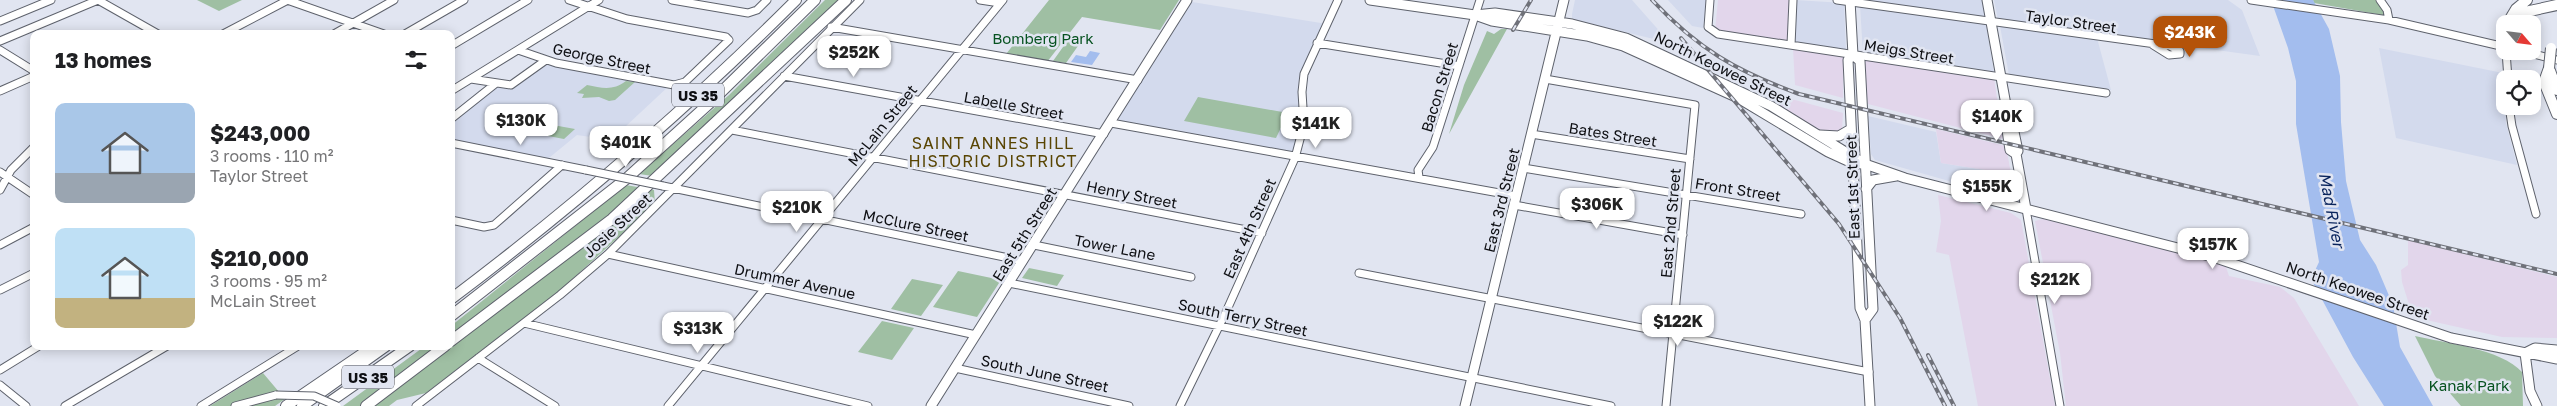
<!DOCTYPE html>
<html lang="en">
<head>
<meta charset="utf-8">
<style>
  body { margin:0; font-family:"Golos Text",sans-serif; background:#f6f6f6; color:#202124; height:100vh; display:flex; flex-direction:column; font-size:19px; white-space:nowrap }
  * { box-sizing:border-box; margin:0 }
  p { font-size:16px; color:#757577 }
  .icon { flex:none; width:28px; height:28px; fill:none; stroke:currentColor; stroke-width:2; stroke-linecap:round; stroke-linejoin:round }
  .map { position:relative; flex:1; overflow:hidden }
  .drawer { position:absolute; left:30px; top:30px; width:425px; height:320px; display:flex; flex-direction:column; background:#fff; border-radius:10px; box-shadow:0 2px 12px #0003 }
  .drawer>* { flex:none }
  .needle { width:32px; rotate:118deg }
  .controls { position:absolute; left:2496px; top:15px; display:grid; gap:10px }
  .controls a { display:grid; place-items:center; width:45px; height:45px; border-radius:10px; background:#fff; box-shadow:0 2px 12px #0003; font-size:25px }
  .price { position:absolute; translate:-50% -42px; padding:0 11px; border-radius:10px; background:#fff; color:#222; font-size:16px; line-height:32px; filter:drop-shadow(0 1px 2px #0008) }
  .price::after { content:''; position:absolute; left:50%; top:30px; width:15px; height:11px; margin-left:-8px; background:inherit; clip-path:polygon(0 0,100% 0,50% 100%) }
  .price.selected { background:#b45309; color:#fff }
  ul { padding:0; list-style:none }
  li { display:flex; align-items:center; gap:15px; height:125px; padding:0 25px }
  li span { display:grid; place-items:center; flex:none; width:140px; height:100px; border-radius:10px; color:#555 }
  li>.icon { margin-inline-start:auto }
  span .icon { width:60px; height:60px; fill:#fffc; stroke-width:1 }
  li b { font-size:21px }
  h2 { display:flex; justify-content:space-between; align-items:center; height:60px; padding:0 25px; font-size:21px }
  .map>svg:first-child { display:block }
  .built { fill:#d3daed }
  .industrial { fill:#e2d6eb }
  .green { fill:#9fbfa3 }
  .water { fill:#a3bdee }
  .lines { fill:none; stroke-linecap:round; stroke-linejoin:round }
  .minor-casing { stroke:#5e626c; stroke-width:9 }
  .major-casing { stroke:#5e626c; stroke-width:11 }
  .highway-casing { stroke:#5e626c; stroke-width:12 }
  .minor { stroke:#fff; stroke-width:7 }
  .major { stroke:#fff; stroke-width:9 }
  .highway { stroke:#fff; stroke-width:10 }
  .rail-casing { stroke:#6f7179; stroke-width:4 }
  .rail { stroke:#e1e5f1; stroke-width:2; stroke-dasharray:5.5; stroke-linecap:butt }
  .minor-bridge-casing { stroke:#5e626c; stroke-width:9; stroke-linecap:butt }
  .highway-bridge-casing { stroke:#5e626c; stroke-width:12; stroke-linecap:butt }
  .minor-bridge { stroke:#fff; stroke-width:7 }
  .highway-bridge { stroke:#fff; stroke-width:10 }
  .labels { text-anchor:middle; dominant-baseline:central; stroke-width:5; stroke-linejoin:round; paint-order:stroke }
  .shield { fill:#e1e5f1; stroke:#4d4f56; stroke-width:1 }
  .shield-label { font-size:14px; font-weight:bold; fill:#0e0f13 }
  .street-label { font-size:15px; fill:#0e0f13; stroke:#e1e5f1 }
  .park-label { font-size:15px; fill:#065220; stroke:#e1e5f1 }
  .neighbourhood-label { font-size:16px; letter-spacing:1px; fill:#594503; stroke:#e1e5f1 }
  .water-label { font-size:16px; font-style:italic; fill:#0a255d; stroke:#e1e5f1 }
</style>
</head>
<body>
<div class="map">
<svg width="2557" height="406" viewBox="0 0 2557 406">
  <rect width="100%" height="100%" fill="#e1e5f1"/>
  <path class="built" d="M1575 0H1632L1670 43 1576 20 1572 18V14Z
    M1668 0H1706L1703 28 1692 26Z
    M1795 0 1844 3 1846 51 1794 44Z
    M1859 0H1982L1985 17 1981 18Z
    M1994 0H2228L2242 10 2260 56 1998 20Z
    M1186 1 1327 24 1304 74V112L1296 156 1111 123Z
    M1860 5 1986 23 1994 73 1863 54Z
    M2000 26 2097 38 2111 90 2009 75Z
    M2379 48 2503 73 2506 123 2517 165 2396 138Z
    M546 60 670 85 611 140 577 135 544 162 451 143V119L495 84 509 86Z
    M1868 116 1936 132 1941 163 2011 174 2015 195 2009 198 2002 196 1875 160 1871 154Z"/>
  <path class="industrial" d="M1718 0H1795L1794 44 1715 31Z
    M1793 48 1843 55V98L1795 85Z
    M1863 58 1994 78 2003 139 1868 104Z
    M1784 97 1843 113 1842 131 1822 133 1774 103Z
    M1936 129 2006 146 2011 174 1941 163Z
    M1938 195 2011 213 2021 220 2055 406H1978L1949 255 1936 252 1941 221Z
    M2043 219 2225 264 2229 276 2280 287 2294 298 2359 406H2066L2060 353 2035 221Z
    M2408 240 2557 277V338L2502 337 2413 317 2402 282 2401 270 2408 265Z"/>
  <path class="green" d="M197 0H242L219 11Z
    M825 0H843L808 28 730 107 653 176 639 174 729 95Z
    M1049 0H1179L1160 30 1082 17 1047 62 1006 54Z
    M2313 0H2380L2388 16 2314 3Z
    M1501 29H1507L1449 134 1464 85 1487 31 1494 34Z
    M1068 40H1073L1070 45 1078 46 1066 63 1053 61Z
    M626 81 635 82 615 100 609 101 599 97 582 98 584 94 577 93 587 85C602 88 613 91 626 81Z
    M1198 97 1288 113 1276 138 1184 121Z
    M553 125 575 129 564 139 543 135Z
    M626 185 654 190 655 204 557 293 426 393 397 400 389 406H343L425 346H451V326Z
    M1029 268 1064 275 1057 286 1022 278Z
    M958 271 1001 280 977 317 933 307Z
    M912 279 943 285 921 316 891 309Z
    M882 321 914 328 892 360 858 352Z
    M2415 336C2444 343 2502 349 2522 372L2523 406H2461L2435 376Z
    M263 373 285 399 275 406H210Z"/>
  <path class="water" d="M2271 0H2313L2329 29 2340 76 2341 122 2346 181 2360 240 2376 265 2393 305 2400 347 2433 406H2384L2353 357 2311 279 2319 262 2296 124V81L2288 48Z
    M1090 51 1100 53 1092 65 1071 62 1076 55 1086 57Z"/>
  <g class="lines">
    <defs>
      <path id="minor" d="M98 0 158 34
        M287 0 384 34
        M672 0 748 13 757 10 767 0
        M980 0 1000 3
        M1710 0 1708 27 1718 34 2106 93
        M1837 0 2170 46 2180 51V54L2169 55 2153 45
        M2251 0 2389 20 2505 47
        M2380 0 2387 10 2389 20
        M0 21 51 0
        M831 27 1138 80
        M223 34 288 0
        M334 34 394 0
        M405 34 464 0
        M0 41 98 0
        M1317 43 1459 66
        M1791 45 1793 0
        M451 46 528 0
        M0 50 34 71
        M518 50 556 63 674 85 685 82 729 40 726 37 627 19 569 0
        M2506 51 2508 79
        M2522 51 2557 60
        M784 76 1104 134
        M471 79 511 85 546 60
        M1545 79 1695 105 1666 406
        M0 91 34 76
        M451 91 599 0
        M2509 106 2512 126 2536 214
        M451 119 495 84
        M1111 123 1516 196
        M732 130 1262 233
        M1531 134 1690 159
        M451 143 586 170
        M1523 168 1801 214
        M0 172 34 195
        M1419 177 1418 170 1433 147 1480 0
        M663 186 1023 261
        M0 190 11 170 34 147
        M1514 205 1683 235
        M2026 209 2060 406
        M451 220 484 227 494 225 562 165
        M0 245 34 227
        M1034 245 1191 277
        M608 254 976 335
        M1359 273 1869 372
        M1009 283 1611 406
        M0 290 34 273
        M524 323 868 406
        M478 358 555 406
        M955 368 1129 406
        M0 370 39 346
        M0 385 26 406
        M65 406 167 346
        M201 406 298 346
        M235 406 276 395
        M416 406 560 295 608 254 860 0
        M668 406 1003 0
        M1180 406 1226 312 1295 158 1304 124 1302 92 1304 74 1338 0"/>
      <path id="major" d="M1370 0 1475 15 1492 21 1587 36 1623 46 1738 98 1828 152 1852 163 1862 164
        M1850 0 1853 55 1848 60 1860 308 1865 320 1870 406
        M1987 0 2010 127 2014 132 2018 151 2016 154 2026 209
        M1475 15 1495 13 1572 24 1626 38 1771 106 1865 164 1905 178 2213 257 2451 338 2557 359
        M1853 55 1860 61 1873 309 1865 320
        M2010 127 2007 130 2010 150 2016 154
        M1820 135 1839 136 1851 129
        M1866 189 1873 180 1896 176
        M2525 353 2530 391 2537 406
        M2525 353 2535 348 2557 350
        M931 406 1187 0
        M1465 406 1564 0"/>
      <path id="highway" d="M2510 19 2516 9 2527 0
        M2509 24 2525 12 2557 5
        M2549 68 2544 82 2557 114
        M2549 68 2557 90
        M451 299C573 207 688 108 796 0
        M451 316 626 179 713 100 815 0
        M451 341 612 219 846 0
        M286 406 374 346
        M302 406 386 346
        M324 406 410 346
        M366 406 445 346"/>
    </defs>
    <use href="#minor" class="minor-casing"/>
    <use href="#major" class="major-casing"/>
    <use href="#highway" class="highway-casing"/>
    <use href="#minor" class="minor"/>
    <use href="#major" class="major"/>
    <use href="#highway" class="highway"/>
    <defs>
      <path id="rail" d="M1652 0C1698 49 1736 71 1799 94L2557 274
        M1513 30 1531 0
        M1681 38 1839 224 1900 318 1945 406
        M1928 355 1954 406"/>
    </defs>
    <use href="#rail" class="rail-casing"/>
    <use href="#rail" class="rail"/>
    <defs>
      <path id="minor-bridge" d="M586 170 663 186
        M276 395 314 396 337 406"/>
      <path id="highway-bridge" d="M2549 68 2551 48"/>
    </defs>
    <use href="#minor-bridge" class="minor-bridge-casing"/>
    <use href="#highway-bridge" class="highway-bridge-casing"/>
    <use href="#minor-bridge" class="minor-bridge"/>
    <use href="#highway-bridge" class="highway-bridge"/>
  </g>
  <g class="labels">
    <g class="shield">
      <rect x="672" y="83.5" width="52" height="23" rx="4"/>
      <rect x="342" y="365.5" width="52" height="23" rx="4"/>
    </g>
    <g class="shield-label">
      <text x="698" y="95">US 35</text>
      <text x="368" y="377">US 35</text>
    </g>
    <g class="street-label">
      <text transform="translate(2071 21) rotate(8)">Taylor Street</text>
      <text transform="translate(1909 51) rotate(9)">Meigs Street</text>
      <text transform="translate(602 58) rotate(12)">George Street</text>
      <text transform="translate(1723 68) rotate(26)">North Keowee Street</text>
      <text transform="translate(1439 87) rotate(-73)">Bacon Street</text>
      <text transform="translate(1014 105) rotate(10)">Labelle Street</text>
      <text transform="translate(882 125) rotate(-51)">McLain Street</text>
      <text transform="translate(1613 134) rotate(9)">Bates Street</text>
      <text transform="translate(1852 187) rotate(-92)">East 1st Street</text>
      <text transform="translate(1738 189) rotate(9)">Front Street</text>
      <text transform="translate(1132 194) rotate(11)">Henry Street</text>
      <text transform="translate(1501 200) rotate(-76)">East 3rd Street</text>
      <text transform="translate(1670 223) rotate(-85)">East 2nd Street</text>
      <text transform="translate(617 225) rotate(-43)">Josie Street</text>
      <text transform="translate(916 225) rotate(12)">McClure Street</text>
      <text transform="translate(1249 228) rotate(-66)">East 4th Street</text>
      <text transform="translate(1024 234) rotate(-58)">East 5th Street</text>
      <text transform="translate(1115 247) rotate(11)">Tower Lane</text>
      <text transform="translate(795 281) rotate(12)">Drummer Avenue</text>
      <text transform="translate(2358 290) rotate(19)">North Keowee Street</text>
      <text transform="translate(1243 317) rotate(12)">South Terry Street</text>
      <text transform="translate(1045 373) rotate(12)">South June Street</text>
    </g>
    <g class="park-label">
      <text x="1043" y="38">Bomberg Park</text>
      <text x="2469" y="385">Kanak Park</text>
    </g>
    <g class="neighbourhood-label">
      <text x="993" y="143">SAINT ANNES HILL<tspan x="993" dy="18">HISTORIC DISTRICT</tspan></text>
    </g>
    <g class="water-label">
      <text transform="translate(2332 210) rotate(79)">Mad River</text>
    </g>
  </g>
</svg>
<div class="controls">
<a><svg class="needle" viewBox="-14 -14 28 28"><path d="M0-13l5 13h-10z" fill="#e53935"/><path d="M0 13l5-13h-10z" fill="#757577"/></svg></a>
<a><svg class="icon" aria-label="locate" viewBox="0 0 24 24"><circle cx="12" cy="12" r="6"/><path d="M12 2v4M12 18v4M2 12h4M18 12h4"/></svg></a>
</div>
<b class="price selected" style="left:2190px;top:58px">$243K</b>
<b class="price" style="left:854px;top:78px">$252K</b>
<b class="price" style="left:1997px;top:142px">$140K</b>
<b class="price" style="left:521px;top:146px">$130K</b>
<b class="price" style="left:1316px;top:149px">$141K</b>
<b class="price" style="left:626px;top:168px">$401K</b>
<b class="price" style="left:1987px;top:212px">$155K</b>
<b class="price" style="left:1597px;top:230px">$306K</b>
<b class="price" style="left:797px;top:233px">$210K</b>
<b class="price" style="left:2213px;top:270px">$157K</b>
<b class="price" style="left:2055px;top:305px">$212K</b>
<b class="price" style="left:1678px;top:347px">$122K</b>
<b class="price" style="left:698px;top:354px">$313K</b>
<section class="drawer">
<h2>13 homes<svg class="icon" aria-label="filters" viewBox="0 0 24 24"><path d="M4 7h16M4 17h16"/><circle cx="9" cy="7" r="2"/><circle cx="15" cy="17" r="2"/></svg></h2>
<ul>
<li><span style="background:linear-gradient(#a9c7e8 70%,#9aa5b1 0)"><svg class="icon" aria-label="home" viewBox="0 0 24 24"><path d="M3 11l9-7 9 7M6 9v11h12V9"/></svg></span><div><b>$243,000</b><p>3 rooms · 110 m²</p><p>Taylor Street</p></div></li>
<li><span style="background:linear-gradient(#bfe0f5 70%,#c2b280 0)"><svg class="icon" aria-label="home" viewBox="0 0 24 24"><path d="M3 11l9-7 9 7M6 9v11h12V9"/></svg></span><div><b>$210,000</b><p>3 rooms · 95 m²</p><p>McLain Street</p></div></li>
</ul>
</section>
</div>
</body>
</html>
